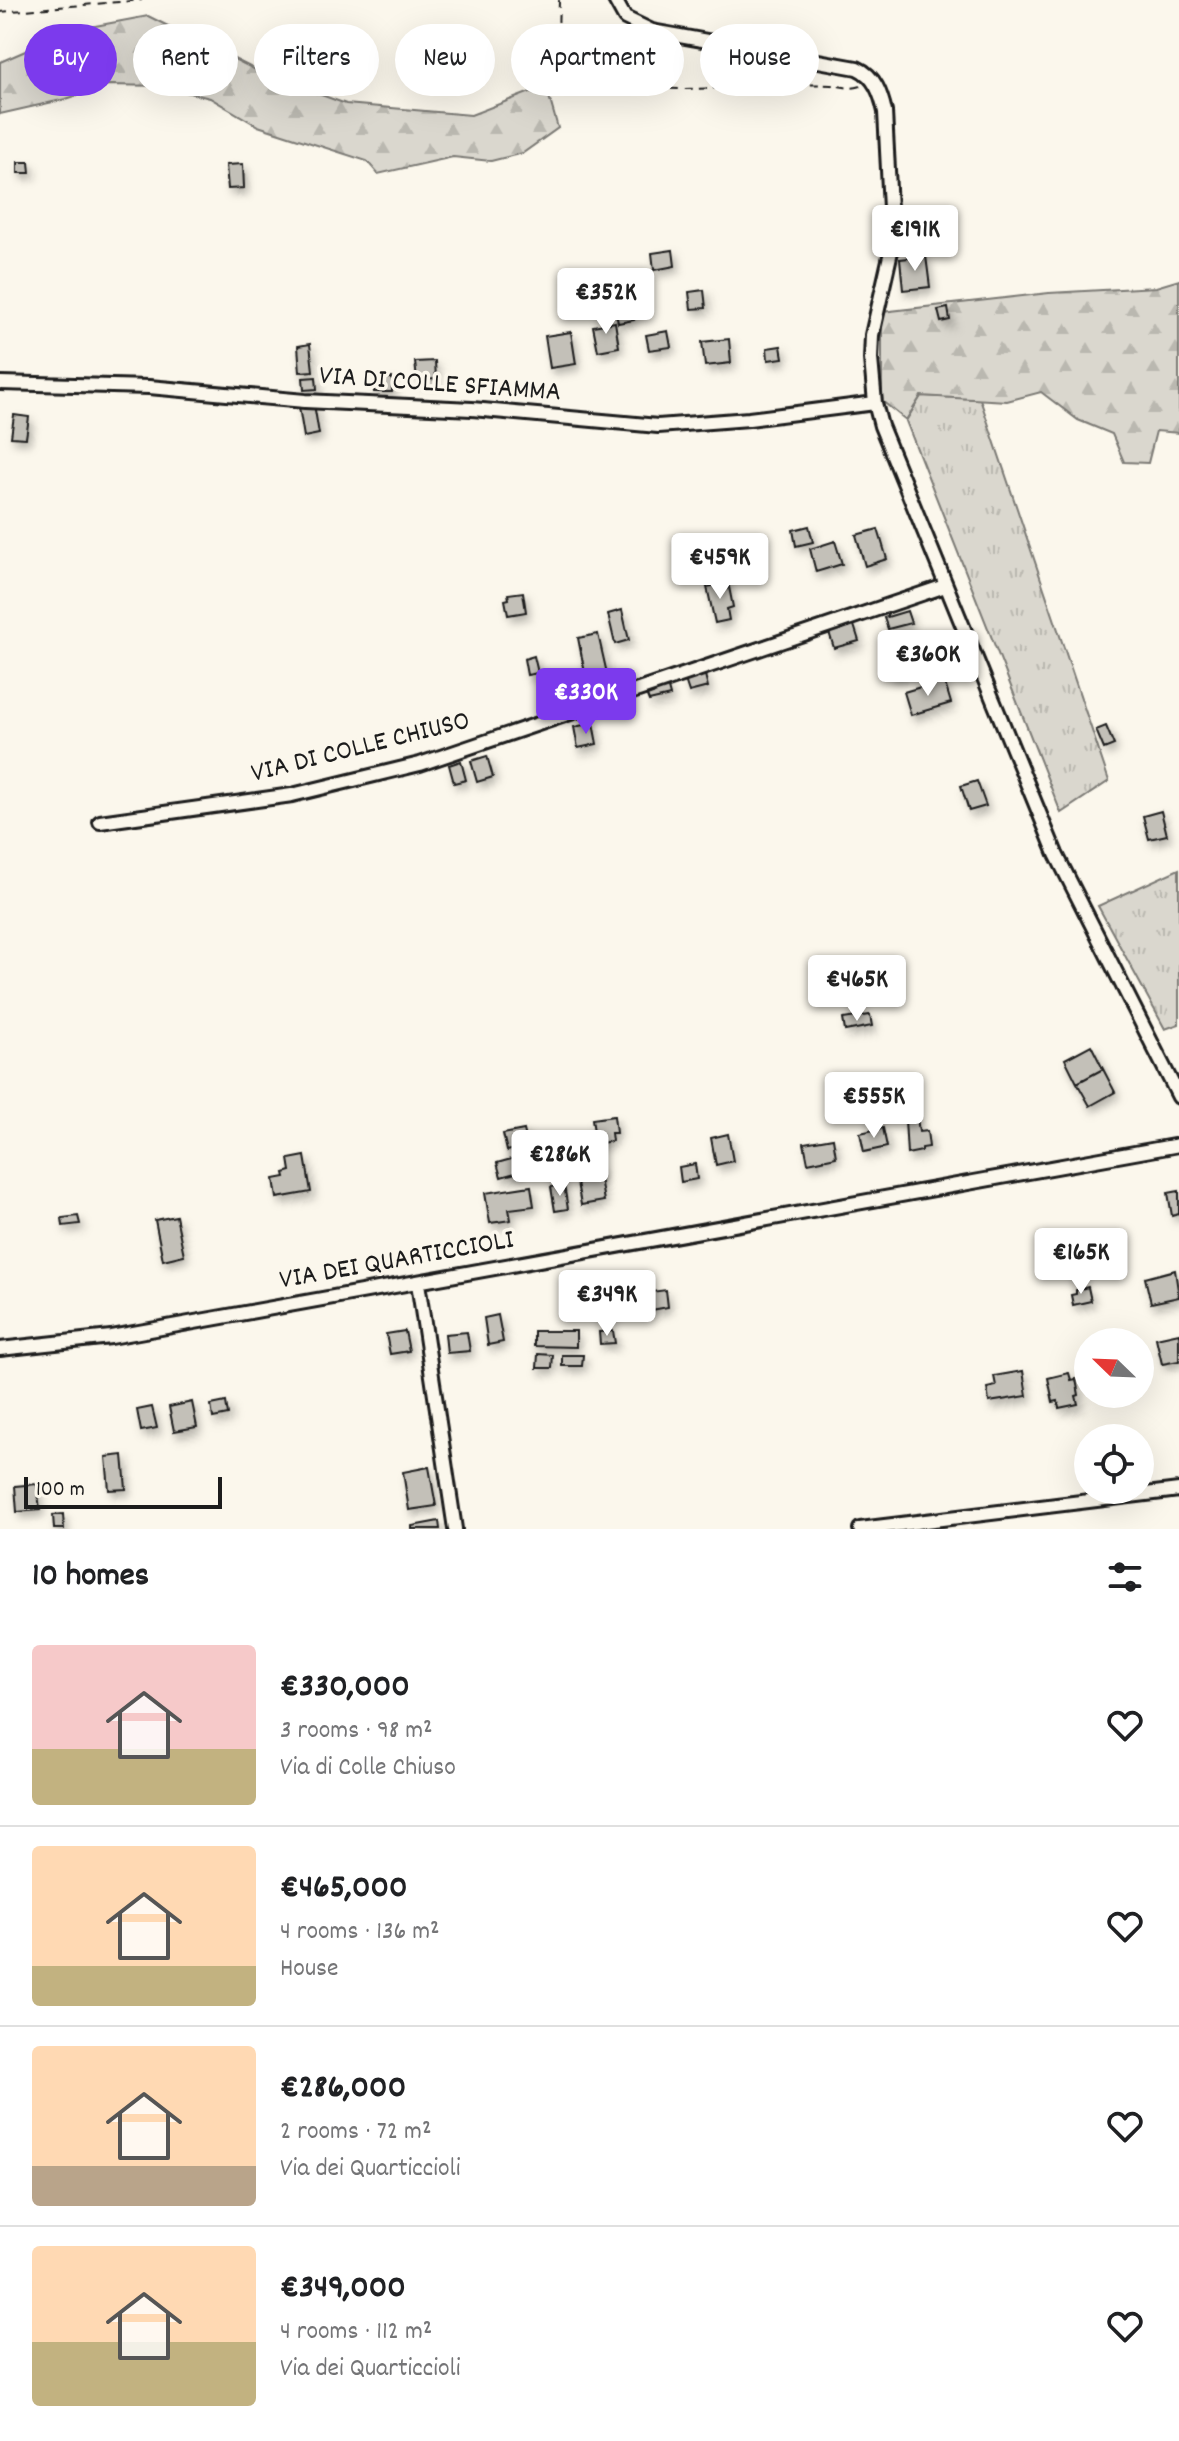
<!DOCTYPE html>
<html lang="en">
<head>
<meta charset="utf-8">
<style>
  body { margin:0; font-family:Dekko,sans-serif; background:#f2f2f2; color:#202124; height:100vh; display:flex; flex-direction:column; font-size:30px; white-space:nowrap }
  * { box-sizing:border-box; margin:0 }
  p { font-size:26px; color:#757577 }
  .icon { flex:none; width:44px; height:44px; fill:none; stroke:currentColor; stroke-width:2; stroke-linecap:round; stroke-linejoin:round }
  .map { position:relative; height:1529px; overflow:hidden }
  .drawer { display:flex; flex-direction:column; background:#fff; flex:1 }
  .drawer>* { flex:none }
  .banner { position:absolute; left:24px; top:24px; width:1132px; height:72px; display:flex; gap:16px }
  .needle { width:52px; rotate:293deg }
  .controls { position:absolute; left:1074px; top:1328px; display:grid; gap:16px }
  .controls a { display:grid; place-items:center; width:80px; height:80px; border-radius:50%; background:#fff; box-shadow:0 8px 32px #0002; font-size:40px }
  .scale { position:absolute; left:24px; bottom:20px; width:198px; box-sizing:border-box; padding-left:8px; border:4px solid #1c1c1c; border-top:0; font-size:22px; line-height:28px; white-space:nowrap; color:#1c1c1c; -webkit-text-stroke:6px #fbf7ec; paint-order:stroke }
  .price { position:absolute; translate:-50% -68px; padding:0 18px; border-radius:8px; background:#fff; color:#222; font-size:26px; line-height:52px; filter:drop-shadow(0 2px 4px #0008) }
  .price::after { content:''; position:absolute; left:50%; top:48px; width:24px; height:18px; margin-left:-12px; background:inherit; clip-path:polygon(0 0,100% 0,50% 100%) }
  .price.on { background:#7c3aed; color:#fff }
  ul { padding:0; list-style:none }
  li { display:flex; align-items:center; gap:24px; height:200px; padding:0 32px }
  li+li { border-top:2px solid #e0e0e0 }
  li span { display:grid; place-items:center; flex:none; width:224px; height:160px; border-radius:8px; color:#555 }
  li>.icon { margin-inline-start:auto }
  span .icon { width:96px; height:96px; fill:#fffc; stroke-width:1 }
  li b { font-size:34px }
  h2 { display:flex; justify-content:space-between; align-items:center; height:96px; padding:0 32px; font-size:34px }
  .chip { padding:0 28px; border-radius:36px; background:#fff; box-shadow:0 8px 32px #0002; font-size:28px; line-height:72px }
  .chip.on { background:#7c3aed; color:#fff }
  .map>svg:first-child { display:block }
  .grass { fill:url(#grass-tufts); stroke:#7b7a75; stroke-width:2 }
  .forest { fill:url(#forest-firs); stroke:#7b7a75; stroke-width:2 }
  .building { fill:#c3c0b8; stroke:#1c1c1c; stroke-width:2; filter:url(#shadow) }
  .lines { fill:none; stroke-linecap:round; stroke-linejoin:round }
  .minor-casing { stroke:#1c1c1c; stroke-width:18 }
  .path { stroke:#1c1c1c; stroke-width:2; stroke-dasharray:8 6; stroke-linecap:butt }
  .minor { stroke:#fbf7ec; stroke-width:12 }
  .labels { text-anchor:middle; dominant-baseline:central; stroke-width:7; stroke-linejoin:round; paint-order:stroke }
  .street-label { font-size:28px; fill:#1c1c1c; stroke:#fbf7ec }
</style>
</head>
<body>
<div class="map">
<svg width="1179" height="1529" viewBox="0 0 1179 1529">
  <defs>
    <pattern id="grass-tufts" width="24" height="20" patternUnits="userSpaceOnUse" patternTransform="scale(2)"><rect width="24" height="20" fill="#dad7ce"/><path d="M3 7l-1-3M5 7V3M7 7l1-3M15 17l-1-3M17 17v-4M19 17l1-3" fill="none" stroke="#bab8b0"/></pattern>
    <pattern id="forest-firs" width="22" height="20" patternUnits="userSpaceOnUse" patternTransform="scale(2)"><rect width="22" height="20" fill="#dad7ce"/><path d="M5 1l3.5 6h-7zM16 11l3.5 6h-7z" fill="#bab8b0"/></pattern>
    <filter id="shadow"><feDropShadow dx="3.5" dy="5.5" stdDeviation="4" flood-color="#0004"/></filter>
  </defs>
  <rect width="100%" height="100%" fill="#fbf7ec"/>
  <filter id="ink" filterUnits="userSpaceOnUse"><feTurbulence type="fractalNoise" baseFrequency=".0125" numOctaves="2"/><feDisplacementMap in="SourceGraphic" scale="16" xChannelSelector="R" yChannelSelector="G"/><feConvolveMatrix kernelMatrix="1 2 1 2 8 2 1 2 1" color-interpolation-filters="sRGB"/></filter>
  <g filter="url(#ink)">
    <path class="grass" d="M921 396 980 399 1109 781 1061 813 906 421Z
      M1179 869V1024L1165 1029 1098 906Z"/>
    <path class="forest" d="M148 16 264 74 346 104 471 115 546 86 558 128 523 153 491 161 453 157 378 174 367 161 258 126 210 98 161 86 108 85 66 99 0 114V62L74 30Z
      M1179 280V433L1156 431 1148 463 1124 462 1112 434 1078 420 1041 392 1007 401 921 396 906 420 882 401V312L1049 293 1156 287Z"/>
    <path class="building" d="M18 162H29L30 173H18Z
      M243 164 244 188 228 189 226 165Z
      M673 250 675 266 654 270 652 253Z
      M926 256 930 287 903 290 900 259Z
      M704 290 706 308 691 309 689 292Z
      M630 301 634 320 618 323 614 304Z
      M948 308 950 320 941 322 938 310Z
      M615 322 619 347 598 351 593 326Z
      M668 331 671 347 649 350 646 335Z
      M571 332 576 364 550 368 545 336Z
      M729 339 731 363 705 366 702 342Z
      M310 344 313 371 300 372 298 346Z
      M781 346 783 358 768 360 767 348Z
      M435 361 436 379 417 380 415 362Z
      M316 377 317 389 304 390 303 378Z
      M374 378H392V392H374Z
      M314 404 319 434 304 437 299 407Z
      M14 415 29 417 26 438 11 437Z
      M809 526 813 542 796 546 793 530Z
      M878 529 887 559 865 566 856 535Z
      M835 541 842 564 816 572 810 549Z
      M728 582 733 607 727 609 729 620 715 623 707 587Z
      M523 592 526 612 508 615 505 600 509 599 508 594Z
      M622 610 629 640 615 644 608 614Z
      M907 611 911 623 888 629 884 618Z
      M853 622 859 641 834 648 828 629Z
      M598 634 608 678 587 683 578 638Z
      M935 643 939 667 890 677 886 653Z
      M534 656 538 673 527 675 524 659Z
      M704 671 708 687 689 692 684 677Z
      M944 680 951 703 911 715 904 692Z
      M667 685 670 696 649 701 647 696 653 694 651 689Z
      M593 723 597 744 578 748 574 727Z
      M1106 726 1114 745 1104 749 1096 730Z
      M487 756 493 777 477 782 471 761Z
      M461 761 466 780 454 783 449 765Z
      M977 781 986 806 969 811 961 786Z
      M1161 811 1167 835 1149 839 1143 816Z
      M870 1015 872 1026 845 1031 843 1019Z
      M1091 1045 1103 1069 1077 1083 1065 1059Z
      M1103 1069 1115 1092 1090 1106 1077 1083Z
      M614 1116 616 1133H611L612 1141 596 1144 592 1119Z
      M917 1118 919 1132 927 1131 929 1147 922 1148V1151L907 1154 905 1120Z
      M883 1128 887 1147 864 1152 860 1133Z
      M524 1130 528 1146 507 1151 503 1134Z
      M728 1134 733 1161 716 1165 711 1138Z
      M833 1138 836 1157 808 1163 804 1143Z
      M305 1156 311 1192 277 1198 274 1179 285 1177 284 1173 291 1171 289 1159Z
      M515 1158 519 1172 501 1177 497 1163Z
      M695 1164 697 1179 681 1182 679 1167Z
      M598 1167 604 1201 581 1205 575 1171Z
      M564 1185 568 1209 555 1211 551 1187Z
      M531 1186 534 1206 509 1209 511 1220 490 1223 485 1193Z
      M1179 1191V1214L1172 1216 1168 1193Z
      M78 1216 80 1224 63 1226 62 1218Z
      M176 1216 184 1255 163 1260 155 1220Z
      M1175 1270 1179 1297 1151 1303 1145 1278Z
      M1088 1287 1091 1301 1073 1305 1071 1295 1076 1294V1290Z
      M620 1289 623 1307 601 1310 599 1292Z
      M666 1290 668 1307 646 1311 643 1293Z
      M498 1315 503 1342 488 1345 484 1318Z
      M405 1331 409 1351 390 1354 386 1334Z
      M534 1331H576V1347L534 1346Z
      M613 1331 615 1343 600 1344 599 1332Z
      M467 1332 470 1351 447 1353 445 1334Z
      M1179 1333V1361L1162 1364 1156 1338Z
      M538 1354 553 1355 552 1368H537Z
      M562 1355H583L582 1366H562Z
      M1023 1371 1027 1396 989 1402 987 1388 996 1386 994 1376Z
      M1069 1373 1071 1380 1076 1379 1079 1395 1076 1396 1078 1404 1059 1408 1058 1401 1053 1402 1048 1378Z
      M192 1402 197 1427 174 1431 169 1407Z
      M226 1402 228 1415 213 1418 211 1405Z
      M152 1407 157 1428 141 1431 137 1410Z
      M123 1455 126 1489 109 1490 106 1457Z
      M429 1467 436 1506 409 1510 403 1472Z
      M37 1484 40 1510 17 1512 15 1486Z
      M63 1514 64 1529H54L53 1515Z
      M439 1521 440 1529H412V1526Z"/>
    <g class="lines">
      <defs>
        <path id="minor" d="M615 0 625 18 652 31 857 68C875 76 881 94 885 112L892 247 872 335 871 359 875 403 881 426 1056 854 1179 1097
          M0 383 149 387 305 401 472 409 658 426 749 419 875 403
          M100 822 292 795 420 764 945 586
          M418 1283 455 1529
          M0 1349 111 1337 1179 1145
          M860 1529 1179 1490"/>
      </defs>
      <use href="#minor" class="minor-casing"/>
      <path class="path" d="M559 0C559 14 556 36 564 49 602 105 717 86 775 85 794 85 813 84 831 85 843 86 849 90 861 86
        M0 12 142 0"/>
      <use href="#minor" class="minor"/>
    </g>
  </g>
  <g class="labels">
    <g class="street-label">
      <text transform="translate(440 386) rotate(4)">VIA DI COLLE SFIAMMA</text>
      <text transform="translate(361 749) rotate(-14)">VIA DI COLLE CHIUSO</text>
      <text transform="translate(397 1262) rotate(-10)">VIA DEI QUARTICCIOLI</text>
    </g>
  </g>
</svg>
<div class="controls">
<a><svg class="needle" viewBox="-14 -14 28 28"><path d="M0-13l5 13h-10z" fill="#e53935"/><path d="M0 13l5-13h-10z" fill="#757577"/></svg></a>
<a><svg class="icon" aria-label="locate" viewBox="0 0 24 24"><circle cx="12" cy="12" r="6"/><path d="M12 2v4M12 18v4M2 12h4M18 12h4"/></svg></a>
</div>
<div class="scale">100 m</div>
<b class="price" style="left:915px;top:273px">€191K</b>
<b class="price" style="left:606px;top:336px">€352K</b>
<b class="price" style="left:720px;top:601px">€459K</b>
<b class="price" style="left:928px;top:698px">€360K</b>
<b class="price on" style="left:586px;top:736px">€330K</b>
<b class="price" style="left:857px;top:1023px">€465K</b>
<b class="price" style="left:874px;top:1140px">€555K</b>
<b class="price" style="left:560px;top:1198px">€286K</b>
<b class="price" style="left:1081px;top:1296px">€165K</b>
<b class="price" style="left:607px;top:1338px">€349K</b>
<div class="banner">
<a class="chip on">Buy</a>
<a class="chip">Rent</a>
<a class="chip">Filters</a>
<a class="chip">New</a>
<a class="chip">Apartment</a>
<a class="chip">House</a>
</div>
</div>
<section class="drawer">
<h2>10 homes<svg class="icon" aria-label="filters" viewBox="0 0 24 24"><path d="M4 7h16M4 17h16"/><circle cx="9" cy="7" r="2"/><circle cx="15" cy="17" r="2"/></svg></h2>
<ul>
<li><span style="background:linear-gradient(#f6c9c9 65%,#c2b280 0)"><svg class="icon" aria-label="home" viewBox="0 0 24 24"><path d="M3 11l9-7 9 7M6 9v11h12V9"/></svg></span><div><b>€330,000</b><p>3 rooms · 98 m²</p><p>Via di Colle Chiuso</p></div><svg class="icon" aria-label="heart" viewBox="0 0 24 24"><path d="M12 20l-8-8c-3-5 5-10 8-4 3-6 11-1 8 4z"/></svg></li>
<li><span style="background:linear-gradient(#ffd9b3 75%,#c2b280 0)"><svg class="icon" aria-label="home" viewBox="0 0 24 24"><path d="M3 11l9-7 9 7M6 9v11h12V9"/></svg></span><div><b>€465,000</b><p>4 rooms · 136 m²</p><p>House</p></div><svg class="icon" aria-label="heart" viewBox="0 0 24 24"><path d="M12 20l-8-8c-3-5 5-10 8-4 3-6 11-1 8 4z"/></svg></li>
<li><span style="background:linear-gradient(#ffd9b3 75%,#b9a48a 0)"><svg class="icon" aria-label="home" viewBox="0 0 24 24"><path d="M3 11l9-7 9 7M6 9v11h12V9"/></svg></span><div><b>€286,000</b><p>2 rooms · 72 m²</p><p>Via dei Quarticcioli</p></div><svg class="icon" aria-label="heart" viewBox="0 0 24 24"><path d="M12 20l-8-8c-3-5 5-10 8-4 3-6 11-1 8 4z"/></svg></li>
<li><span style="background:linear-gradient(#ffd9b3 60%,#c2b280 0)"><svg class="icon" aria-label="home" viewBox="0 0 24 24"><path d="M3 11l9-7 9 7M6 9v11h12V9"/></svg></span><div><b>€349,000</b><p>4 rooms · 112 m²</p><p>Via dei Quarticcioli</p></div><svg class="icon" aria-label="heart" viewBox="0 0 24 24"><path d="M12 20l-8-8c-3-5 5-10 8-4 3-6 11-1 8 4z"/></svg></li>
</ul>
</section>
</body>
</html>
